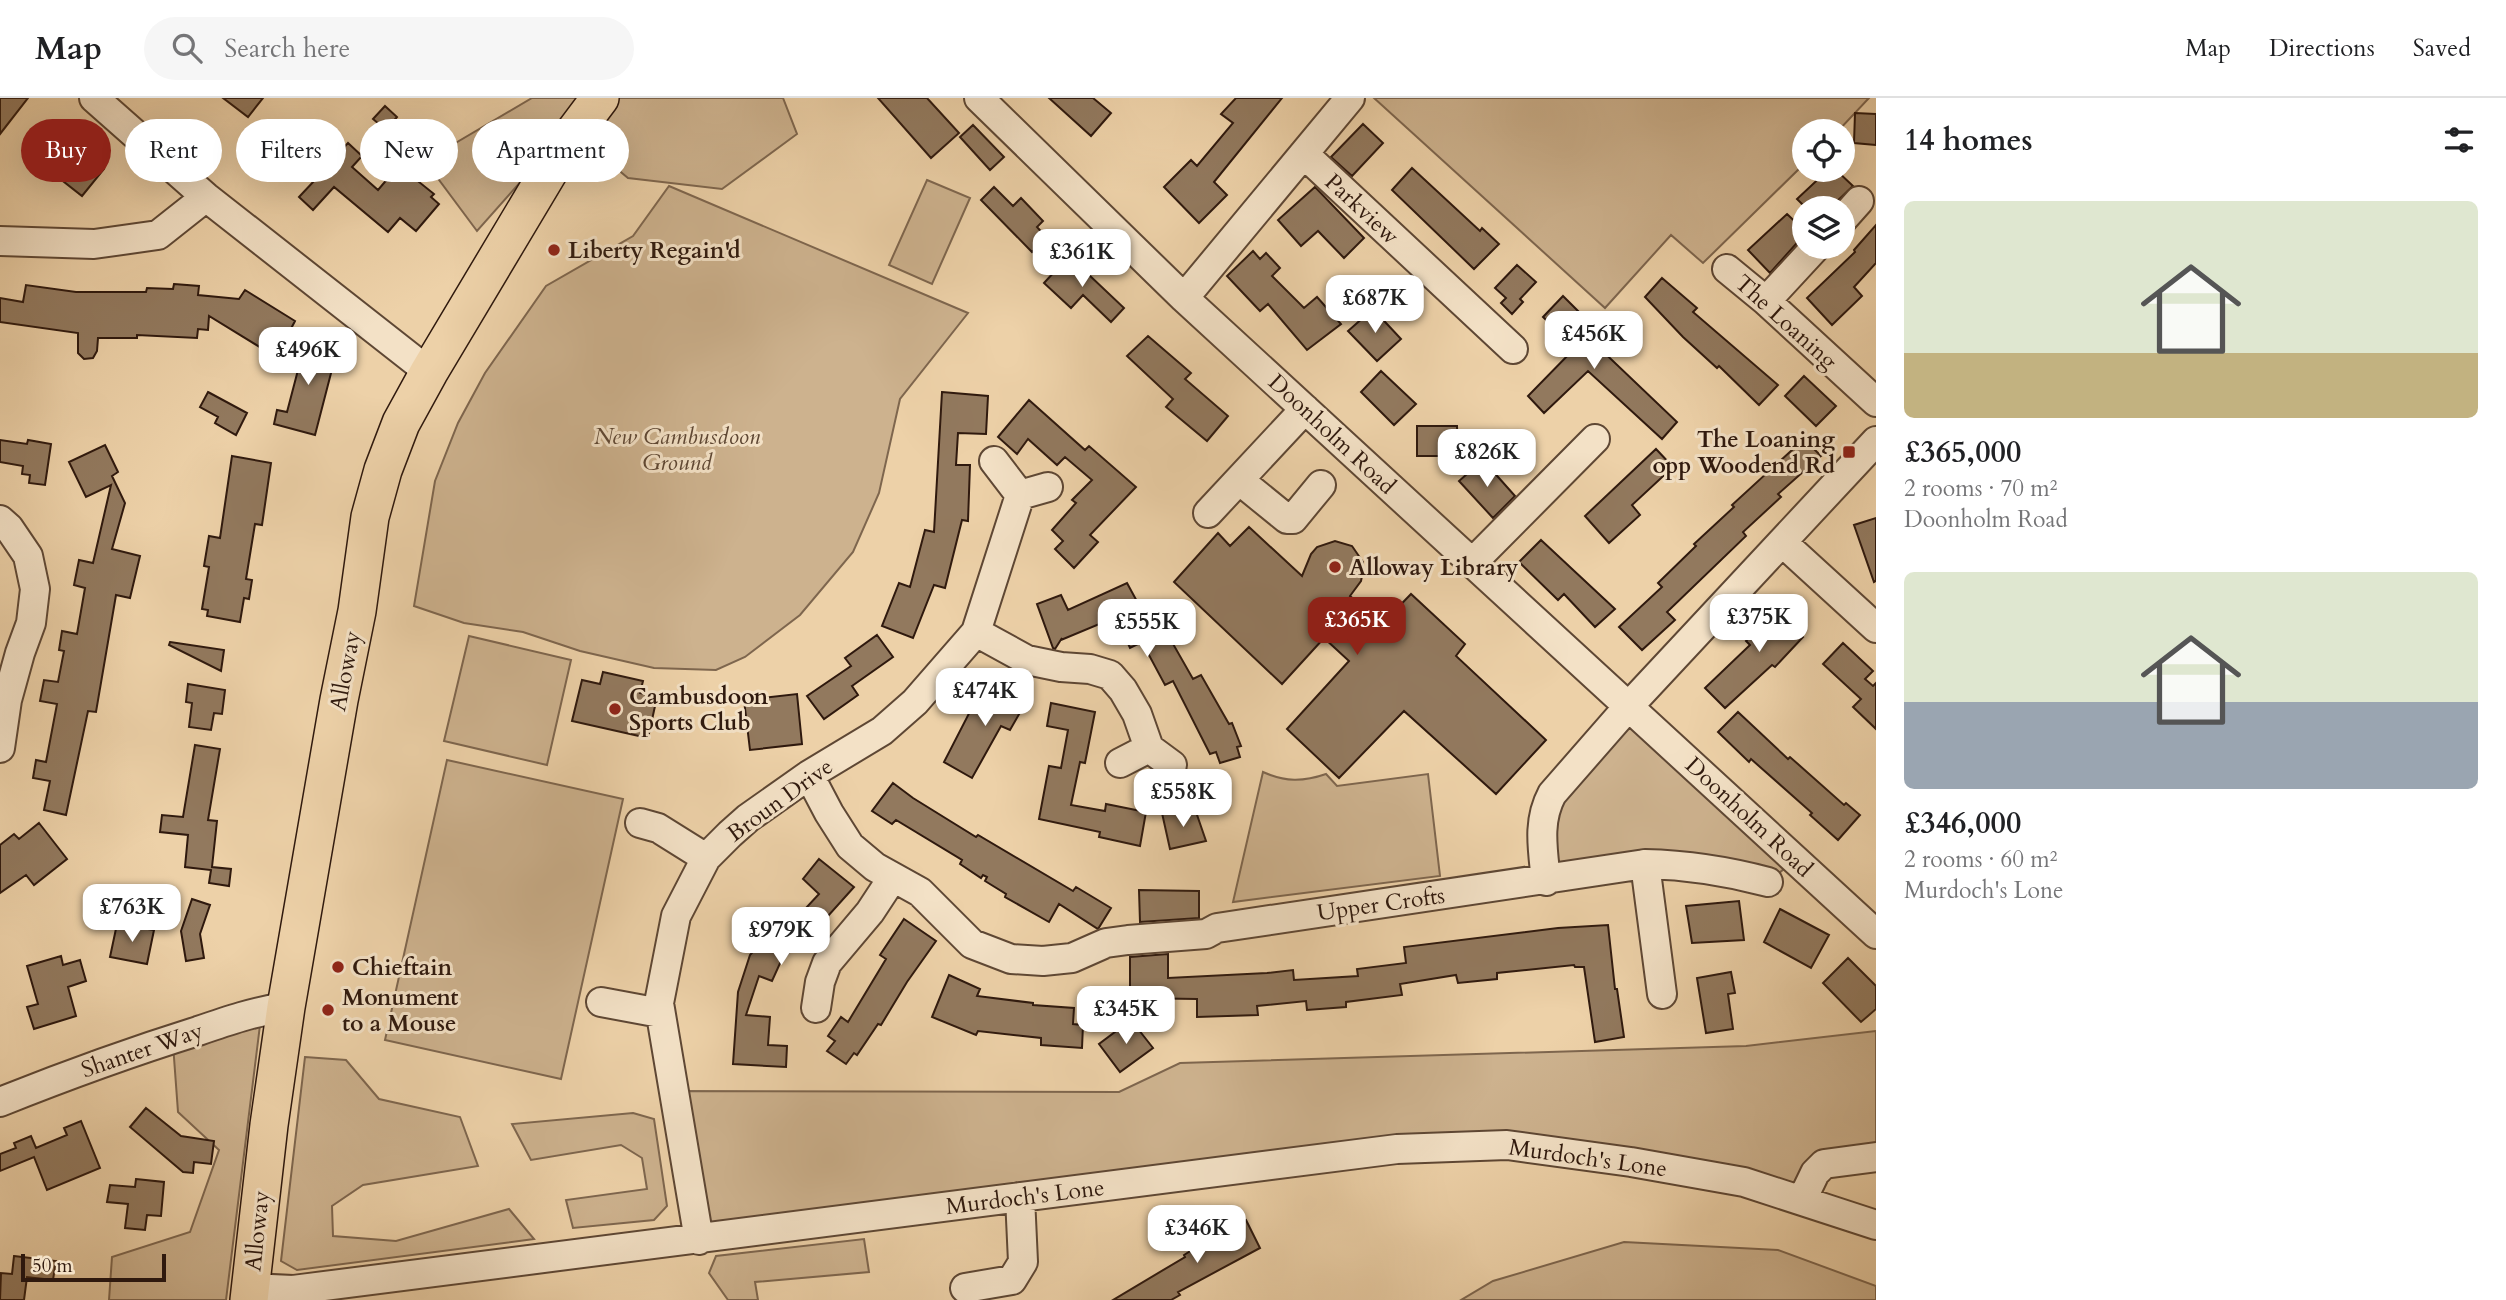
<!DOCTYPE html>
<html lang="en">
<head>
<meta charset="utf-8">
<style>
  body { margin:0; font-family:Cardo,serif; background:#f6f6f6; color:#202124; height:100vh; display:flex; flex-direction:column; font-size:26px; white-space:nowrap }
  * { box-sizing:border-box; margin:0 }
  p { font-size:23px; color:#757577 }
  .icon { flex:none; width:38px; height:38px; fill:none; stroke:currentColor; stroke-width:2; stroke-linecap:round; stroke-linejoin:round }
  .map { position:relative; flex:1; overflow:hidden }
  .details { display:flex; flex-direction:column; background:#fff; width:630px }
  .details>* { flex:none }
  .guide { position:absolute; left:21px; top:21px; width:665px; height:63px; display:flex; gap:14px }
  .tools { position:absolute; left:1792px; top:21px; display:grid; gap:14px }
  .tools a { display:grid; place-items:center; width:63px; height:63px; border-radius:50%; background:#fff; box-shadow:0 7px 28px #0002; font-size:35px }
  .scale { position:absolute; left:21px; bottom:18px; width:145px; box-sizing:border-box; padding-left:7px; border:4px solid #2f190e; border-top:0; font-size:19px; line-height:24px; white-space:nowrap; color:#2f190e; -webkit-text-stroke:5px #f3e1c6; paint-order:stroke }
  .price { position:absolute; translate:-50% -60px; padding:0 16px; border-radius:14px; background:#fff; color:#222; font-size:23px; line-height:46px; filter:drop-shadow(0 2px 4px #0008) }
  .price::after { content:''; position:absolute; left:50%; top:42px; width:21px; height:16px; margin-left:-10px; background:inherit; clip-path:polygon(0 0,100% 0,50% 100%) }
  .price.on { background:#8f2418; color:#fff }
  ul { padding:0; list-style:none }
  li { display:grid; align-content:center; gap:14px; height:371px; padding:0 28px }
  li span { display:grid; place-items:center; height:217px; border-radius:10px; color:#555 }
  li>.icon { margin-inline-start:auto }
  span .icon { width:126px; height:126px; fill:#fffc; stroke-width:1 }
  li b { font-size:30px }
  h2 { display:flex; justify-content:space-between; align-items:center; height:84px; padding:0 28px; font-size:30px }
  .pill { padding:0 24px; border-radius:32px; background:#fff; box-shadow:0 7px 28px #0002; font-size:24px; line-height:63px }
  .pill.on { background:#8f2418; color:#fff }
  header { display:flex; align-items:center; gap:42px; box-sizing:border-box; height:98px; padding:0 35px; background:#fff; border-bottom:2px solid #e0e0e0 }
  header strong { font-size:33px }
  nav { display:flex; gap:38px; margin-inline-start:auto; font-size:24px }
  .search { width:490px; height:63px; background:#f6f6f6; display:flex; align-items:center; gap:18px; box-sizing:border-box; padding:0 24px; border-radius:38px; color:#757577; font-size:26px }
  main { display:flex; flex:1; min-height:0 }
  .map>svg:first-child { display:block }
  .green { fill:#cdb28e; stroke:#7e664e; stroke-width:2 }
  .building { fill:#92795e; stroke:#2f190e; stroke-width:2 }
  .lines { fill:none; stroke-linecap:round; stroke-linejoin:round }
  .minor-casing { stroke:#5e4734; stroke-width:32 }
  .major-casing { stroke:#2f190e; stroke-width:40 }
  .minor { stroke:#f3e1c6; stroke-width:28 }
  .major { stroke:#edd1a8; stroke-width:37 }
  .poi-dot { fill:#8f2418; stroke:#f3e1c6; stroke-width:2.5 }
  .labels { text-anchor:middle; dominant-baseline:central; stroke-width:6; stroke-linejoin:round; paint-order:stroke }
  .street-label { font-size:23px; fill:#2f190e; stroke:#f3e1c6 }
  .poi-label { font-size:23px; font-weight:bold; fill:#2f190e; stroke:#f3e1c6; text-anchor:start }
  .park-label { font-size:23px; font-style:italic; fill:#5e4734; stroke:#f3e1c6 }
</style>
</head>
<body>
<header>
<strong>Map</strong>
<div class="search"><svg class="icon" aria-label="search" viewBox="0 0 24 24"><circle cx="10" cy="10" r="6"/><path d="M15 15l6 6"/></svg>Search here</div>
<nav><a>Map</a><a>Directions</a><a>Saved</a></nav>
</header>
<main>
<div class="map">
<svg width="1876" height="1202" viewBox="0 0 1876 1202">
  <rect width="100%" height="100%" fill="#edd1a8"/>
  <filter id="stains"><feTurbulence type="fractalNoise" baseFrequency=".00286" numOctaves="4"/><feColorMatrix values="0 0 0 0 .2 0 0 0 0 .09 0 0 0 0 .02 0 0 0 .5 -.17"/></filter>
  <radialGradient id="worn" r=".72"><stop offset=".6" stop-color="#630" stop-opacity="0"/><stop offset="1" stop-color="#630" stop-opacity=".3"/></radialGradient>
  <path class="green" d="M532 0H783L797 36 722 91 628 80 568 30 477 133 425 63Z
    M1374 0H1869L1838 33H1804V66L1703 165 1671 137 1605 210Z
    M927 82 970 100 932 186 889 167Z
    M669 88 968 215 900 301 879 395 853 454 800 517 745 559 716 572 654 570 580 553 523 534 464 525 414 508 435 383 458 325 485 275 546 188 633 138Z
    M469 538 571 562 547 667 444 643Z
    M1628 609 1795 762 1768 784 1740 776 1546 783 1552 696Z
    M447 662 623 701 561 981 385 942Z
    M1263 674C1285 684 1303 684 1326 676L1337 688 1428 676 1440 778 1233 804Z
    M260 927 226 1202H109L112 1159 190 1134 219 1052 178 1014 173 946Z
    M1876 933V1059L1832 1064 1802 1102 1507 1047 699 1142 673 993 1119 994 1180 965 1746 948Z
    M305 959 346 962 379 1001 460 1019 478 1068 363 1087 332 1108 333 1138 396 1143 509 1111 534 1141 297 1172 281 1163Z
    M633 1015 654 1021 667 1108 654 1122 573 1130 566 1102 647 1091 642 1060 621 1047 531 1062 512 1026Z
    M864 1141 869 1174 755 1184 758 1202H728L709 1175 716 1158Z
    M1624 1144 1778 1152 1876 1188V1202H1461L1493 1183Z"/>
  <path class="building" d="M0 0H28L0 36Z
    M223 0H263L248 19Z
    M878 0H927L959 35 931 60Z
    M1049 0H1093L1111 15 1091 38Z
    M1236 0H1282L1214 84 1227 97 1199 125 1164 89 1191 62 1197 68 1233 25 1221 16Z
    M385 8 397 19 386 32 373 21Z
    M1855 15 1876 16V47L1854 45Z
    M301 26 337 57 348 45 362 58 352 69 378 92 407 58 422 71 414 80 434 96 431 99 439 106 416 133 400 120 388 134 334 89 313 112 299 99 315 82 290 60 279 72 265 60 288 34 292 37Z
    M1363 26 1383 45 1352 78 1331 59Z
    M973 27 1004 59 990 72 960 39Z
    M38 39 55 52 65 39 104 71 82 98 26 54Z
    M1412 70 1480 133 1482 130 1499 146 1474 171 1392 92Z
    M1828 72H1836L1853 88 1830 110H1806L1797 101Z
    M994 89 1013 108 1021 100 1043 123 1037 129 1047 140 1032 154 981 102Z
    M1315 89 1364 140 1344 160 1318 133 1301 148 1278 122Z
    M1787 116 1804 132V137L1770 175 1748 152Z
    M1876 127V165L1854 189 1862 198 1832 227 1807 200 1855 154 1854 152Z
    M1253 153 1260 161 1266 155 1280 170 1272 178 1304 210 1317 199 1341 226 1307 252 1268 206 1260 213 1227 178Z
    M1069 158 1124 210 1111 224 1083 197 1071 210 1044 185Z
    M1517 167 1536 184 1520 201 1523 204 1512 216 1501 205 1506 200 1495 190Z
    M1662 180 1697 210 1693 214 1778 287 1759 307 1719 268 1717 270 1683 239 1645 199Z
    M174 186 199 188 198 197 239 201 245 192 295 223 276 259 209 218 208 232 198 231 197 240 137 237V240H98L97 253 93 260 84 261 78 255V235L0 224V200L23 204 26 187 76 194H146L147 190 173 191Z
    M1563 198 1591 226 1589 229 1599 238 1593 244 1677 324 1662 341 1588 273 1544 315 1528 298 1575 250 1543 219Z
    M1373 211 1401 241 1377 263 1348 233Z
    M1148 238 1191 275 1185 281 1228 318 1207 343 1166 309 1173 301 1127 258Z
    M296 241 337 252 315 337 274 326 277 312 287 314 298 272 289 267Z
    M1381 273 1416 306 1394 327 1361 294Z
    M1804 278 1836 308 1816 328 1785 298Z
    M208 294 247 315 236 337 215 325 218 319 200 309Z
    M942 294 988 298 986 336 958 335 956 367H970L968 423 962 422 945 490 934 487 913 540 882 528 899 485 910 489 925 432 934 434Z
    M1029 302 1085 352 1089 348 1136 389 1090 437 1098 444 1074 470 1055 451 1063 443 1052 432 1076 405 1072 402 1092 382 1065 359 1057 367 1028 341 1017 356 998 339Z
    M1417 328H1457L1458 358H1417Z
    M1804 341 1821 358 1778 396 1781 399 1743 434 1746 438 1667 514 1675 522 1642 552 1619 529 1662 489 1658 485 1696 448 1694 446 1734 409 1732 407Z
    M0 342 27 346 28 342 51 346 45 387 29 385 30 377 22 376 23 368 0 364Z
    M105 347 118 374 112 378 125 405 112 451 140 458 130 500 116 497 96 614 88 613 66 717 44 712 50 683 33 680 36 662 46 664 57 606 40 603 44 582 58 584 64 553 59 552 62 533 77 536 85 490 74 487 79 462 93 465 111 387 86 399 69 364Z
    M1656 351 1673 369 1632 407 1640 417 1609 445 1585 418Z
    M232 358 271 365 262 427 255 426 246 481 252 482 249 501 244 500 240 524 207 518 208 512 202 511 209 469 204 468 209 438 220 440Z
    M1483 362 1515 398 1493 420 1459 383Z
    M1876 420V483L1874 484 1854 427Z
    M1249 429 1302 478 1311 456 1317 449 1335 443 1352 448 1363 464V473L1361 483 1350 498 1382 526 1411 496 1465 546 1456 558 1546 642 1496 696 1404 613 1339 680 1287 631 1349 563 1324 540 1282 586 1174 484 1218 435 1230 448Z
    M1541 442 1615 511 1595 529 1564 496 1558 502 1519 464Z
    M1127 485 1158 542 1168 537 1193 581 1201 577 1229 626 1232 625 1241 648 1237 649 1240 659 1220 665 1216 654 1210 656 1173 583 1165 587 1142 544 1130 550 1116 519 1061 542 1062 540 1055 551 1053 550 1037 506 1061 497 1068 512Z
    M1784 502 1804 520 1794 531 1803 539 1775 569 1772 567 1725 610 1705 590 1750 547 1746 543Z
    M877 537 893 559 852 588 858 597 824 621 807 598 851 568 845 560Z
    M170 544 224 552 221 573 169 547Z
    M1843 545 1873 573 1865 581 1873 588 1876 585V631L1853 609 1861 601 1823 566Z
    M603 574 643 583 640 595 657 599 648 640 572 623 582 582 600 586Z
    M188 586 225 592 222 616 214 615 211 632 189 629 192 605 186 604Z
    M1006 586 1030 597 1010 632 1001 628 972 680 944 664 980 594 998 602Z
    M797 596 802 646 750 652 744 602Z
    M1051 605 1095 614 1085 665 1080 664 1071 707 1105 713 1106 706 1146 714 1140 748 1099 739 1100 734 1039 721 1049 668 1061 670 1068 632 1047 628Z
    M1738 614 1788 661 1790 659 1844 707 1846 705 1860 717 1838 742 1810 717 1812 715 1751 661 1749 664 1718 634Z
    M195 647 220 651 208 722 217 723 212 769 231 771 229 788 209 785 211 772 185 769 188 737 160 734 162 717 183 719Z
    M893 685 913 700 976 739 978 737 1073 793 1076 789 1111 810 1098 831 1059 806 1049 824 1005 799 1006 796 985 783 987 779 983 777 981 780 960 766 962 762 896 722 892 726 872 713Z
    M1180 711 1182 718 1196 714 1206 743 1170 751 1162 715Z
    M39 725 67 761 34 787 26 777 0 795V747L14 736 19 741Z
    M819 761 854 789 820 827 816 824 781 863 772 883 759 878 746 917 770 919 768 947 787 948 786 969 733 966 738 894 750 857 785 817 794 823 819 796 803 781Z
    M1139 792 1199 793V820L1140 824Z
    M192 801 210 807 200 836 204 860 186 863 181 833Z
    M1739 803 1744 842 1692 845 1686 808Z
    M1780 811 1829 837 1811 870 1764 844Z
    M904 821 936 843 907 884 881 927 878 926 857 957 854 955 846 966 827 953 835 943 828 938 841 919 848 924 886 861 880 857Z
    M117 826 154 832 147 866 110 859Z
    M1608 827 1615 891H1617L1624 939 1595 944 1584 869H1575L1574 867 1497 875V881L1458 885 1456 877 1400 886 1402 897 1346 904V909L1307 912 1306 903 1257 908 1258 917 1197 919V901L1130 900V859L1168 856V880L1267 875 1293 872 1294 882 1358 878 1357 871 1406 865 1404 849 1558 830Z
    M61 858 63 867 80 862 86 883 68 889 76 918 34 931 27 909 38 906 27 868Z
    M1848 860 1876 888V911L1861 924 1823 885Z
    M1731 874 1735 895 1728 896 1733 931 1706 935 1697 880Z
    M949 877 980 891 977 898 1033 905V907L1074 910 1073 926 1083 927 1082 950 1041 947V940L978 933 976 937 932 919Z
    M1131 922 1153 950 1120 974 1099 946Z
    M146 1010 181 1038 214 1043 211 1066 194 1064 193 1075 183 1074 130 1029Z
    M81 1023 100 1070 47 1092 34 1059 0 1073V1056L16 1050 14 1045 31 1038 36 1050 67 1037 64 1030Z
    M136 1081 164 1084 161 1118 147 1117 145 1132 125 1130 128 1106 107 1104 110 1087 135 1089Z
    M1246 1122 1260 1150 1178 1194 1180 1197 1171 1202H1113L1185 1159 1184 1157 1214 1138Z
    M14 1158 56 1163 53 1182 27 1179 24 1202H0L1 1175 12 1176Z"/>
  <g class="lines">
    <defs>
      <path id="minor" d="M94 0 206 99 429 274
        M979 0 1184 200 1876 836
        M1304 56 1513 251
        M1843 121 1859 103
        M0 143 94 146 158 137 206 99
        M1727 171 1766 203 1876 304
        M1184 200 1350 0
        M1766 203 1816 149
        M1239 382 1287 421H1293L1321 387
        M1020 397 1048 389
        M1208 415 1305 311
        M0 422 9 430 28 458 35 491 31 525 20 555 7 602 0 650
        M1782 444 1876 530
        M1472 465 1595 341
        M976 534 1027 562 1061 569 1090 571 1110 577 1123 592 1137 616 1149 650 1172 667
        M1120 665 1149 650
        M809 677 829 715 850 748 875 769 920 794 972 846 1011 861 1043 863 1072 860 1106 845 1128 842 1206 836 1217 830 1645 766C1688 767 1727 773 1768 784
        M640 725 658 730 706 760
        M1645 766 1662 896
        M1546 783C1543 752 1537 724 1552 696L1628 609 1876 343
        M601 904 660 915
        M816 910 820 884 827 865 870 814 893 779
        M0 1004C65 978 131 954 198 933 227 923 256 913 286 909
        M1802 1102 1815 1075 1824 1066 1876 1059
        M699 1142 659 905 676 818 706 760 730 736 748 720 809 677 882 633 915 604 976 534 1020 397 994 363
        M251 1190 293 1192 1397 1051 1507 1047 1631 1064 1744 1084 1876 1127
        M965 1190 1012 1182 1023 1164 1020 1099"/>
      <path id="major" d="M249 1202 269 1027 286 909 339 602 357 513 370 419 383 372 401 325 429 274 564 48 600 0"/>
    </defs>
    <use href="#minor" class="minor-casing"/>
    <use href="#major" class="major-casing"/>
    <use href="#minor" class="minor"/>
    <use href="#major" class="major"/>
  </g>
  <g class="poi-dot">
    <circle cx="554" cy="152" r="7"/>
    <rect x="1842" y="347" width="14" height="14" rx="3.5"/>
    <circle cx="1335" cy="469" r="7"/>
    <circle cx="615" cy="611" r="7"/>
    <circle cx="338" cy="869" r="7"/>
    <circle cx="328" cy="912" r="7"/>
  </g>
  <g class="labels">
    <g class="street-label">
      <text transform="translate(1362 111) rotate(43)">Parkview</text>
      <text transform="translate(1786 224) rotate(42)">The Loaning</text>
      <text transform="translate(1332 336) rotate(43)">Doonholm Road</text>
      <text transform="translate(345 573) rotate(-79)">Alloway</text>
      <text transform="translate(780 702) rotate(-36)">Broun Drive</text>
      <text transform="translate(1749 719) rotate(43)">Doonholm Road</text>
      <text transform="translate(1381 806) rotate(-8)">Upper Crofts</text>
      <text transform="translate(142 952) rotate(-19)">Shanter Way</text>
      <text transform="translate(1588 1060) rotate(8)">Murdoch's Lone</text>
      <text transform="translate(1025 1099) rotate(-7)">Murdoch's Lone</text>
      <text transform="translate(257 1133) rotate(-84)">Alloway</text>
    </g>
    <g class="poi-label">
      <text x="568" y="152">Liberty Regain'd</text>
      <text x="1835" y="341" text-anchor="end">The Loaning<tspan x="1835" dy="26">opp Woodend Rd</tspan></text>
      <text x="1349" y="469">Alloway Library</text>
      <text x="629" y="598">Cambusdoon<tspan x="629" dy="26">Sports Club</tspan></text>
      <text x="352" y="869">Chieftain</text>
      <text x="342" y="899">Monument<tspan x="342" dy="26">to a Mouse</tspan></text>
    </g>
    <g class="park-label">
      <text x="677" y="338">New Cambusdoon<tspan x="677" dy="26">Ground</tspan></text>
    </g>
  </g>
  <rect width="100%" height="100%" filter="url(#stains)"/>
  <rect width="100%" height="100%" fill="url(#worn)"/>
</svg>
<div class="tools">
<a><svg class="icon" aria-label="locate" viewBox="0 0 24 24"><circle cx="12" cy="12" r="6"/><path d="M12 2v4M12 18v4M2 12h4M18 12h4"/></svg></a>
<a><svg class="icon" aria-label="layers" viewBox="0 0 24 24"><path d="M12 4l9 5-9 5-9-5zM3 14l9 5 9-5"/></svg></a>
</div>
<div class="scale">50 m</div>
<b class="price" style="left:1082px;top:191px">£361K</b>
<b class="price" style="left:1375px;top:237px">£687K</b>
<b class="price" style="left:1594px;top:273px">£456K</b>
<b class="price" style="left:308px;top:289px">£496K</b>
<b class="price" style="left:1487px;top:391px">£826K</b>
<b class="price" style="left:1759px;top:556px">£375K</b>
<b class="price on" style="left:1357px;top:559px">£365K</b>
<b class="price" style="left:1147px;top:561px">£555K</b>
<b class="price" style="left:985px;top:630px">£474K</b>
<b class="price" style="left:1183px;top:731px">£558K</b>
<b class="price" style="left:132px;top:846px">£763K</b>
<b class="price" style="left:781px;top:869px">£979K</b>
<b class="price" style="left:1126px;top:948px">£345K</b>
<b class="price" style="left:1197px;top:1167px">£346K</b>
<div class="guide">
<a class="pill on">Buy</a>
<a class="pill">Rent</a>
<a class="pill">Filters</a>
<a class="pill">New</a>
<a class="pill">Apartment</a>
</div>
</div>
<section class="details">
<h2>14 homes<svg class="icon" aria-label="filters" viewBox="0 0 24 24"><path d="M4 7h16M4 17h16"/><circle cx="9" cy="7" r="2"/><circle cx="15" cy="17" r="2"/></svg></h2>
<ul>
<li><span style="background:linear-gradient(#dfe7d0 70%,#c2b280 0)"><svg class="icon" aria-label="home" viewBox="0 0 24 24"><path d="M3 11l9-7 9 7M6 9v11h12V9"/></svg></span><div><b>£365,000</b><p>2 rooms · 70 m²</p><p>Doonholm Road</p></div></li>
<li><span style="background:linear-gradient(#dfe7d0 60%,#9aa5b1 0)"><svg class="icon" aria-label="home" viewBox="0 0 24 24"><path d="M3 11l9-7 9 7M6 9v11h12V9"/></svg></span><div><b>£346,000</b><p>2 rooms · 60 m²</p><p>Murdoch's Lone</p></div></li>
</ul>
</section>
</main>
</body>
</html>
